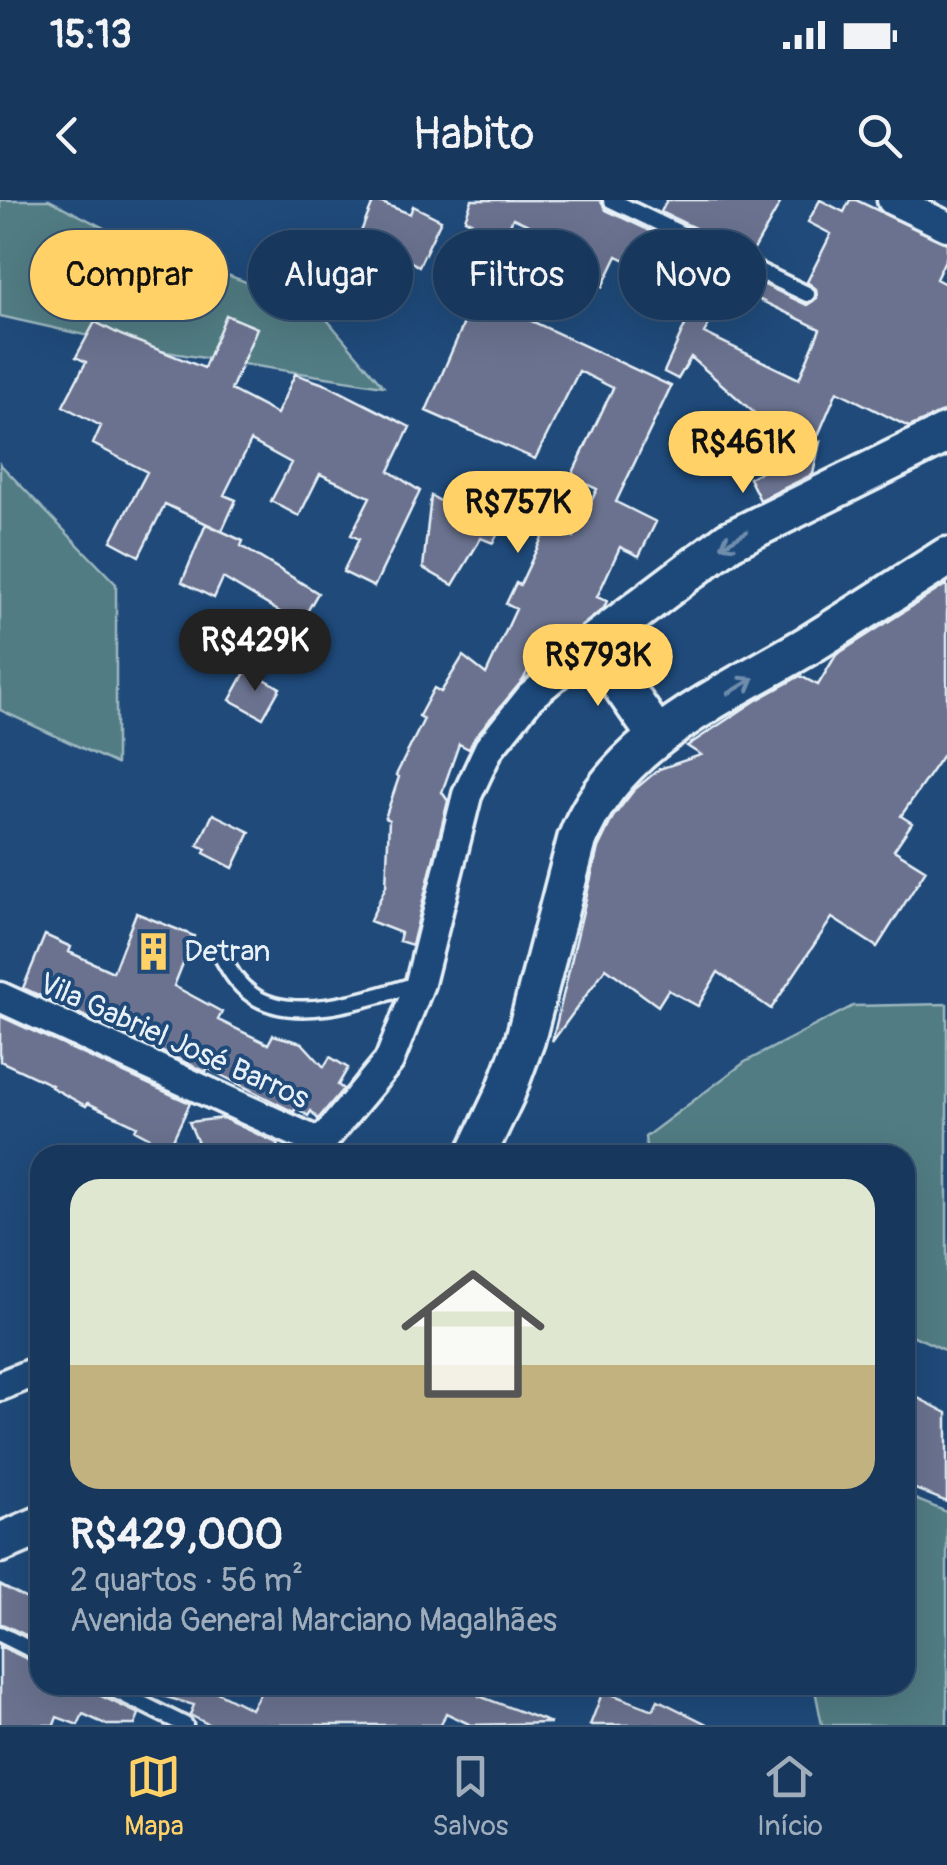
<!DOCTYPE html>
<html lang="pt">
<head>
<meta charset="utf-8">
<style>
  body { margin:0; font-family:Pangolin,sans-serif; background:#244365; color:#f1f3f6; height:100vh; display:flex; flex-direction:column; font-size:38px; white-space:nowrap }
  * { box-sizing:border-box; margin:0 }
  p { font-size:32px; color:#9eacbb }
  .icon { flex:none; width:55px; height:55px; fill:none; stroke:currentColor; stroke-width:2; stroke-linecap:round; stroke-linejoin:round }
  .map { position:relative; flex:1; overflow:hidden }
  .side { position:absolute; left:30px; top:945px; width:885px; height:550px; display:flex; flex-direction:column; background:#17385c; border-radius:30px; box-shadow:0 10px 40px #0002,0 0 0 2px #365272 }
  .side>* { flex:none }
  .hud { position:absolute; left:30px; top:30px; width:888px; height:90px; display:flex; gap:20px }
  .price { position:absolute; translate:-50% -85px; padding:0 22px; border-radius:35px; background:#ffd166; color:#111; font-size:32px; line-height:65px; filter:drop-shadow(0 2px 5px #0008) }
  .price::after { content:''; position:absolute; left:50%; top:60px; width:30px; height:22px; margin-left:-15px; background:inherit; clip-path:polygon(0 0,100% 0,50% 100%) }
  .price.current { background:#222; color:#fff }
  ul { padding:0; list-style:none }
  li { display:grid; align-content:center; gap:20px; height:530px; padding:0 40px }
  li+li { border-top:2px solid #365272 }
  li span { display:grid; place-items:center; height:310px; border-radius:30px; color:#555 }
  li>.icon { margin-inline-start:auto }
  span .icon { width:180px; height:180px; fill:#fffc; stroke-width:1 }
  li b { font-size:42px }
  .tag { padding:0 35px; border-radius:45px; background:#17385c; box-shadow:0 10px 40px #0002,0 0 0 2px #365272; font-size:35px; line-height:90px }
  .tag.current { background:#ffd166; color:#111 }
  .status { display:flex; justify-content:space-between; align-items:center; height:70px; padding:0 50px; background:#17385c; direction:ltr }
  .status svg { height:28px; fill:currentColor }
  header { display:flex; justify-content:space-between; align-items:center; height:130px; padding:0 40px; background:#17385c; font-size:45px; font-weight:600 }
  .tabs { display:flex; justify-content:space-around; align-items:center; height:140px; border-top:2px solid #365272; background:#17385c; font-size:28px; color:#9eacbb }
  .tabs a { display:grid; justify-items:center; gap:5px }
  .tabs .current { color:#ffd166 }
  .map>svg:first-child { display:block }
  .green { fill:#517b83; stroke:#9cb6be; stroke-width:2.5 }
  .building { fill:#6b728f; stroke:#e8f1f8; stroke-width:2.5; fill-rule:evenodd }
  .lines { fill:none; stroke-linecap:round; stroke-linejoin:round }
  .lane-casing { stroke:#e8f1f8; stroke-width:21 }
  .street-casing { stroke:#e8f1f8; stroke-width:35 }
  .secondary-casing { stroke:#e8f1f8; stroke-width:45 }
  .lane { stroke:#1f4a7a; stroke-width:14 }
  .street { stroke:#1f4a7a; stroke-width:28 }
  .secondary { stroke:#1f4a7a; stroke-width:38 }
  .oneway { stroke:#6f8dac }
  .labels { text-anchor:middle; dominant-baseline:central; stroke-width:8; stroke-linejoin:round; paint-order:stroke }
  .poi-label { font-size:30px; fill:#e8f1f8; stroke:#1f4a7a; text-anchor:start }
  .street-label { font-size:30px; fill:#e8f1f8; stroke:#1f4a7a }
</style>
</head>
<body>
<div class="status"><b>15:13</b><svg viewBox="0 0 49 12"><path d="M0 12V9h3v3zM5 12V6h3v6zM10 12V3h3v9zM15 12V0h3v12zM26 1h20v11H26zM47 4h2v5h-2z"/></svg></div>
<header><svg class="icon" aria-label="back" viewBox="0 0 24 24"><path d="M15 5l-7 7 7 7"/></svg>Habito<svg class="icon" aria-label="search" viewBox="0 0 24 24"><circle cx="10" cy="10" r="6"/><path d="M15 15l6 6"/></svg></header>
<div class="map">
<svg width="947" height="1525" viewBox="0 0 947 1525">
  <rect width="100%" height="100%" fill="#1f4a7a"/>
  <filter id="ink" filterUnits="userSpaceOnUse"><feTurbulence type="fractalNoise" baseFrequency=".01" numOctaves="2"/><feDisplacementMap in="SourceGraphic" scale="20" xChannelSelector="R" yChannelSelector="G"/><feConvolveMatrix kernelMatrix="1 2 1 2 8 2 1 2 1" color-interpolation-filters="sRGB"/></filter>
  <g filter="url(#ink)">
    <path class="green" d="M0 0H49L110 31 318 109 383 186 147 149 0 116Z
      M0 264 116 384V564L0 510Z
      M947 804V1151L905 1132V955H647L645 937 745 862 853 806Z
      M905 1295 947 1312V1525H822L814 1485H905Z"/>
    <path class="building" d="M374 0 410 14 413 6 441 20 419 66 391 52 393 48 360 34Z
      M472 0H600L606 10 807 105 817 98 816 89 807 82 831 34 808 22 820 0 844 12 850 0H856L947 43V56L936 79 947 85V211L909 227 837 191 814 245 820 242 813 274 760 300 749 278 813 245 777 230 778 227 761 219 691 157 678 179 664 172 686 123 676 118 681 107 650 91 658 76 617 56 602 87 566 69 577 47 513 18 504 38 465 19ZM731 86 820 129 799 179 704 133Z
      M667 0H782L751 55 661 12Z
      M476 95 671 186 616 302 656 322 639 356 620 347 597 397 607 401 604 408 575 432 570 430 561 448 539 467 532 463 523 480 475 537 469 549 459 544 442 592 448 601 412 745 399 741 401 733 370 721 386 686 389 620 385 618 399 577 396 575 424 519 419 516 434 488 441 492 463 456 486 474 516 409 506 404 516 383 520 385 548 325 574 337 597 289 571 277 613 188 579 171 535 259 426 211Z
      M226 115 257 128 231 190 277 214 295 174 327 185 410 227 389 271 420 291 374 387 343 372 359 339 351 335 370 297 320 274 299 316 271 301 291 263 251 241 224 295 236 300 222 331 165 304 139 356 111 341 147 272 93 244 101 226 63 206 86 162 76 157 95 122 121 135 204 168Z
      M463 291 507 315 493 343 481 338 453 385 423 368 431 296 459 311Z
      M206 324 243 341 241 346 318 393 300 424 223 378 214 398 182 382Z
      M947 384V549L901 616 912 623 894 650 926 670 877 747 832 718 771 809 718 772 698 806 668 790 658 806 606 768 552 842 598 648 613 617 634 590 659 569 701 555 687 546 755 501 800 476 818 485 836 455Z
      M247 469 280 488 263 518 230 500Z
      M213 614 250 632 233 668 204 653 206 649 198 645Z
      M136 713 194 736 174 786 222 812 218 820 268 844 273 835 302 843 324 867 330 857 348 868 338 885 343 889 318 919 311 911 308 916 296 907 294 912 207 868 206 872 23 788 45 735 71 747 69 752 113 772Z
      M0 816 190 903 169 948 135 930 137 926 88 903 86 906 51 887 52 885 0 861Z
      M223 918 279 944 273 955H203L189 922Z
      M914 1196 947 1213V1302L905 1285V1214Z
      M0 1385 40 1406V1442L0 1423Z
      M0 1446 40 1465V1485H93L99 1495 139 1514 135 1525H107L83 1514 78 1525 57 1517 54 1525H0Z
      M128 1485H203L251 1509 265 1485H484L479 1496 551 1523 471 1525 446 1513 441 1525H210L190 1515 194 1505 149 1492 148 1495Z
      M603 1491 653 1510 658 1500 709 1525H590Z"/>
    <g class="lines">
      <defs>
        <path id="lane" d="M611 0 807 94
          M222 757C230 771 237 784 251 794 293 826 374 797 420 783
          M0 1434 40 1454
          M104 1485 185 1525"/>
        <path id="street" d="M892 0 947 26
          M0 797 322 944
          M311 955 389 861 420 783 467 595 489 548 530 497 593 444
          M0 1186 40 1170"/>
        <path id="secondary" d="M657 536 593 444 729 341 947 233
          M476 955 505 894 525 840 577 640C614 540 726 495 812 443 857 415 902 386 947 357
          M0 1343 40 1326"/>
      </defs>
      <use href="#lane" class="lane-casing"/>
      <use href="#street" class="street-casing"/>
      <use href="#secondary" class="secondary-casing"/>
      <use href="#lane" class="lane"/>
      <use href="#street" class="street"/>
      <use href="#secondary" class="secondary"/>
    </g>
    <defs><path id="oneway-shaft" d="M-6 0H5M1.5-3L5.5 0L1.5 3" fill="none" stroke-width="1.6" stroke-linecap="round" stroke-linejoin="round" transform="scale(2.5)"/></defs>
    <g class="oneway">
      <use href="#oneway-shaft" transform="translate(734 339) rotate(150)"/>
      <use href="#oneway-shaft" transform="translate(741 486) rotate(-31)"/>
    </g>
  </g>
  <defs>
    <symbol id="building-bare" viewBox="-9 -9 18 18"><path d="M-4-6H4V6H1V3H-1V6H-4ZM-2.5-4.3h1.7v1.8h-1.7ZM.8-4.3h1.7v1.8H.8ZM-2.5-1h1.7V.8h-1.7ZM.8-1h1.7V.8H.8Z" fill="#ffd166" stroke="#1f4a7a" stroke-width="2.5" paint-order="stroke"/></symbol>
  </defs>
  <g fill-rule="evenodd">
    <use href="#building-bare" x="126" y="724" width="55" height="55"/>
  </g>
  <g class="labels">
    <g class="poi-label">
      <text x="184" y="751">Detran</text>
    </g>
    <g class="street-label">
      <text transform="translate(174 841) rotate(24)">Vila Gabriel José Barros</text>
    </g>
  </g>
</svg>
<b class="price" style="left:743px;top:296px">R$461K</b>
<b class="price" style="left:518px;top:356px">R$757K</b>
<b class="price current" style="left:255px;top:494px">R$429K</b>
<b class="price" style="left:598px;top:509px">R$793K</b>
<div class="hud">
<a class="tag current">Comprar</a>
<a class="tag">Alugar</a>
<a class="tag">Filtros</a>
<a class="tag">Novo</a>
</div>
<section class="side">
<ul>
<li><span style="background:linear-gradient(#dfe7d0 60%,#c2b280 0)"><svg class="icon" aria-label="home" viewBox="0 0 24 24"><path d="M3 11l9-7 9 7M6 9v11h12V9"/></svg></span><div><b>R$429,000</b><p>2 quartos · 56 m²</p><p>Avenida General Marciano Magalhães</p></div></li>
</ul>
</section>
</div>
<nav class="tabs">
<a class="current"><svg class="icon" aria-label="map" viewBox="0 0 24 24"><path d="M3 6l6-2 6 2 6-2v14l-6 2-6-2-6 2zM9 4v14M15 6v14"/></svg>Mapa</a>
<a><svg class="icon" aria-label="saved" viewBox="0 0 24 24"><path d="M7 4h10v16l-5-4-5 4z"/></svg>Salvos</a>
<a><svg class="icon" aria-label="home" viewBox="0 0 24 24"><path d="M3 11l9-7 9 7M6 9v11h12V9"/></svg>Início</a>
</nav>
</body>
</html>
